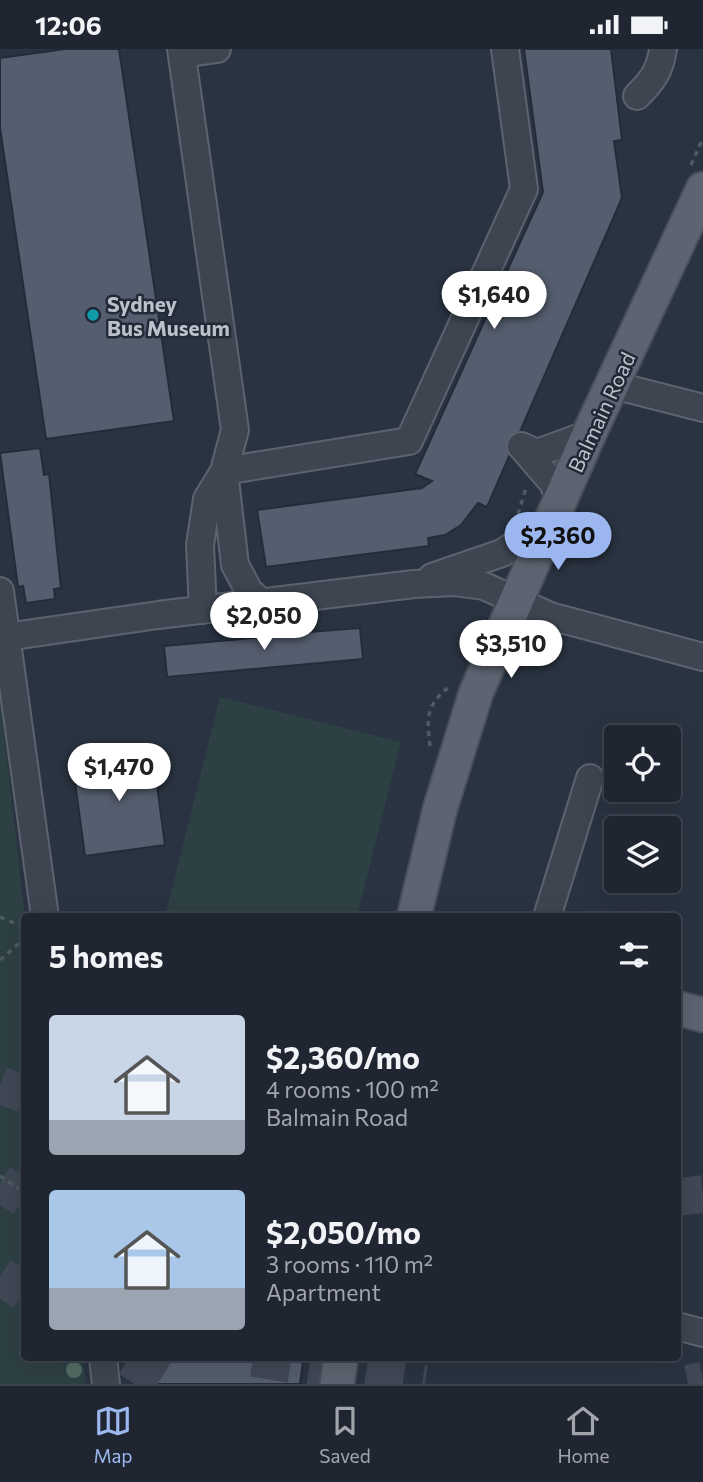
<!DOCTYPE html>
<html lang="en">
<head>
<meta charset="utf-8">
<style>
  body { margin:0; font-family:Commissioner,sans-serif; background:#282e39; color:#f1f3f6; height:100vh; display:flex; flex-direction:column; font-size:26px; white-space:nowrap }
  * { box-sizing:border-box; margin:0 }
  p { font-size:23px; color:#a2a5ab }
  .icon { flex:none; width:38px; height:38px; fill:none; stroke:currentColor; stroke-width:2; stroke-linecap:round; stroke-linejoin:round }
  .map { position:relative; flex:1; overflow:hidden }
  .side { position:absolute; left:21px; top:864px; width:660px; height:448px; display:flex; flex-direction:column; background:#202631; border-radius:7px; box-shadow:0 7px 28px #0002,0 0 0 2px #3d434d }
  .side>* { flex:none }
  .controls { position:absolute; left:604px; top:676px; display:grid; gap:14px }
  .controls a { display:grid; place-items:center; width:77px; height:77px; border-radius:7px; background:#202631; box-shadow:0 7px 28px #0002,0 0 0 2px #3d434d; font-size:35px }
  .price { position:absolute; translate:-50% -60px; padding:0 16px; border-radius:24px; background:#fff; color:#222; font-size:23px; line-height:46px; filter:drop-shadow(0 2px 4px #0008) }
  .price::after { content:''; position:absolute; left:50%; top:42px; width:21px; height:16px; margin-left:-10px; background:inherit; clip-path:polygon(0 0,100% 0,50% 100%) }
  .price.selected { background:#9cb7ef; color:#111 }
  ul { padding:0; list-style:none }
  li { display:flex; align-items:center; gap:21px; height:175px; padding:0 28px }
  li span { display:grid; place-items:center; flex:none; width:196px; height:140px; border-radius:7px; color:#555 }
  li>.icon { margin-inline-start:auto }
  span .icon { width:84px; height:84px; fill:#fffc; stroke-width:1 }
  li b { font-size:30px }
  h2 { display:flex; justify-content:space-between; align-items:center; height:84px; padding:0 28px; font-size:30px }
  .status { display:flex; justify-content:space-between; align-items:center; height:49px; padding:0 35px; background:#202631; direction:ltr }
  .status svg { height:19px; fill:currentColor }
  .tab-bar { display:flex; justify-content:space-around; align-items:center; height:98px; border-top:2px solid #3d434d; background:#202631; font-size:19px; color:#a2a5ab }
  .tab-bar a { display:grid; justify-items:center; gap:4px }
  .tab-bar .selected { color:#9cb7ef }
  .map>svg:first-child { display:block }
  .green { fill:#2d4043 }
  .building { fill:#555e6e; stroke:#242c39; stroke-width:2 }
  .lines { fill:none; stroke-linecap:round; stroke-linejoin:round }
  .highway-tunnel { stroke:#404856; stroke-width:38; stroke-dasharray:38 19; stroke-linecap:butt }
  .minor-casing { stroke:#5c636e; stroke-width:30 }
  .major-casing { stroke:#484e5a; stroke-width:37 }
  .path { stroke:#4c5d61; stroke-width:3.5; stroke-dasharray:5 5; stroke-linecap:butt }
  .minor { stroke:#3e4551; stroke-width:26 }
  .major { stroke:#5c6471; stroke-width:33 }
  .tree { fill:#536c63 }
  .culture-dot { fill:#0f9aa8; stroke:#222a37; stroke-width:2.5 }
  .labels { text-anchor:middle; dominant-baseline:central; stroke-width:5; stroke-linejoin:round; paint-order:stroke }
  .poi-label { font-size:21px; font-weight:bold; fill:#bbc0cb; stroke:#222a37; text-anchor:start }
  .street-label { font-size:21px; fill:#bbc0cb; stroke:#222a37 }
</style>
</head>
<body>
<div class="status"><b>12:06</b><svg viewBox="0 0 49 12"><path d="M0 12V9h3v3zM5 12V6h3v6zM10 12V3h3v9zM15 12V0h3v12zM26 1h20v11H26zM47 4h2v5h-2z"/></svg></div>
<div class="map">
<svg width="703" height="1335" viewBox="0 0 703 1335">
  <rect width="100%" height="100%" fill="#2a3341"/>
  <path class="green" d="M220 648 401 693 357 868H165Z
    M0 650 25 868 24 1309H83L86 1335H0Z"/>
  <path class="building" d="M65 0H119L174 372 46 390 0 79V9Z
    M524 0H611L622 91 614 92 622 149 487 458 478 454 461 476 445 486 428 489 429 497 266 518 257 461 422 439 432 432 415 425 543 143Z
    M40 399 44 426 49 425 61 539 54 540 55 550 26 554 23 537 18 538 0 404Z
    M310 579V583L360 579 363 610 167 628 164 597 263 588V583Z
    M152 700 165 796 85 807 72 711Z
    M143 1309H278L303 1313 300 1335H139Z"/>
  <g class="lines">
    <path class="highway-tunnel" d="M0 1036 24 1045
      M0 1134 24 1149
      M677 1148 703 1145
      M0 1227 24 1243
      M129 1309 170 1335
      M253 1309 425 1335
      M688 1335 703 1332"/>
    <defs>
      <path id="minor" d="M181 0 235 381 224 422 235 516 249 542 262 554
        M182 5 217 0
        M637 47C652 32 660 22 663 0
        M613 336 703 359
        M521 397 537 404 589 385
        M521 397 553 434 560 451
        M432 528 502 504 551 472
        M0 542 45 868
        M203 561 200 496 207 450 224 422 409 392 524 140 505 0
        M0 589 158 566 414 535 454 533 484 537 550 567 703 608
        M547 868 590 729
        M677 1277 703 1284
        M103 1309 106 1335"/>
      <path id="major" d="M414 868 440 760 476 644 589 385 703 140
        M677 959 703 966
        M337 1335 341 1309"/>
    </defs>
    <use href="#minor" class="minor-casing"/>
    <use href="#major" class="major-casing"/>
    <path class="path" d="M691 116 703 89
      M518 465 526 439
      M430 697C427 669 425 657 450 637
      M0 868 24 878
      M0 911 24 890
      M0 1127 24 1143"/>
    <use href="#minor" class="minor"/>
    <use href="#major" class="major"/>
  </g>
  <circle class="tree" cx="74" cy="1321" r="8"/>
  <circle class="culture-dot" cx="93" cy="266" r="7"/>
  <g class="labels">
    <g class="poi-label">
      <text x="107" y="254">Sydney<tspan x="107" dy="24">Bus Museum</tspan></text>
    </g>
    <g class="street-label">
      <text transform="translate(601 363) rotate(-65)">Balmain Road</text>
    </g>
  </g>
</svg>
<div class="controls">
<a><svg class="icon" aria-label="locate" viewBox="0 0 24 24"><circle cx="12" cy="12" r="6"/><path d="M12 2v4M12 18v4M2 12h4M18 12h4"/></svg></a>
<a><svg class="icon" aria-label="layers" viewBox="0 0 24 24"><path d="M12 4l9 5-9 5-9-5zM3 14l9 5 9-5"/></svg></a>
</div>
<b class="price" style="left:494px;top:282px">$1,640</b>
<b class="price selected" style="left:558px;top:523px">$2,360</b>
<b class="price" style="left:264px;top:603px">$2,050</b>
<b class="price" style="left:511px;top:631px">$3,510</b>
<b class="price" style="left:119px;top:754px">$1,470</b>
<section class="side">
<h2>5 homes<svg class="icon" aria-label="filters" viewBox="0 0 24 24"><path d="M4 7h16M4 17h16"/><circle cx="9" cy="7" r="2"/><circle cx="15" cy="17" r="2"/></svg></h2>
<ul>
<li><span style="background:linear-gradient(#c9d6e8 75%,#9aa5b1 0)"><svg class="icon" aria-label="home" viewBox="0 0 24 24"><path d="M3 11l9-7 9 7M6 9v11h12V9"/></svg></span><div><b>$2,360/mo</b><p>4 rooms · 100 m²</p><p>Balmain Road</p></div></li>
<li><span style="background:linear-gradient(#a9c7e8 70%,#9aa5b1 0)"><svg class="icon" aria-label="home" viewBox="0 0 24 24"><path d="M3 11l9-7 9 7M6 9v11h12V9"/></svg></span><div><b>$2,050/mo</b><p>3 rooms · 110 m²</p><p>Apartment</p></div></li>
</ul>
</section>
</div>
<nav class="tab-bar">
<a class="selected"><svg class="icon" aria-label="map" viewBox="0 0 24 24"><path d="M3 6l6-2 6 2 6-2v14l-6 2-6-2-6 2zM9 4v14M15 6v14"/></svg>Map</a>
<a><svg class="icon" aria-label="saved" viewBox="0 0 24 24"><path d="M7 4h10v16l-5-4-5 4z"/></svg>Saved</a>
<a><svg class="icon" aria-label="home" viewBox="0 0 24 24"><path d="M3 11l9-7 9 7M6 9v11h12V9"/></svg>Home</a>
</nav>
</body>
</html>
